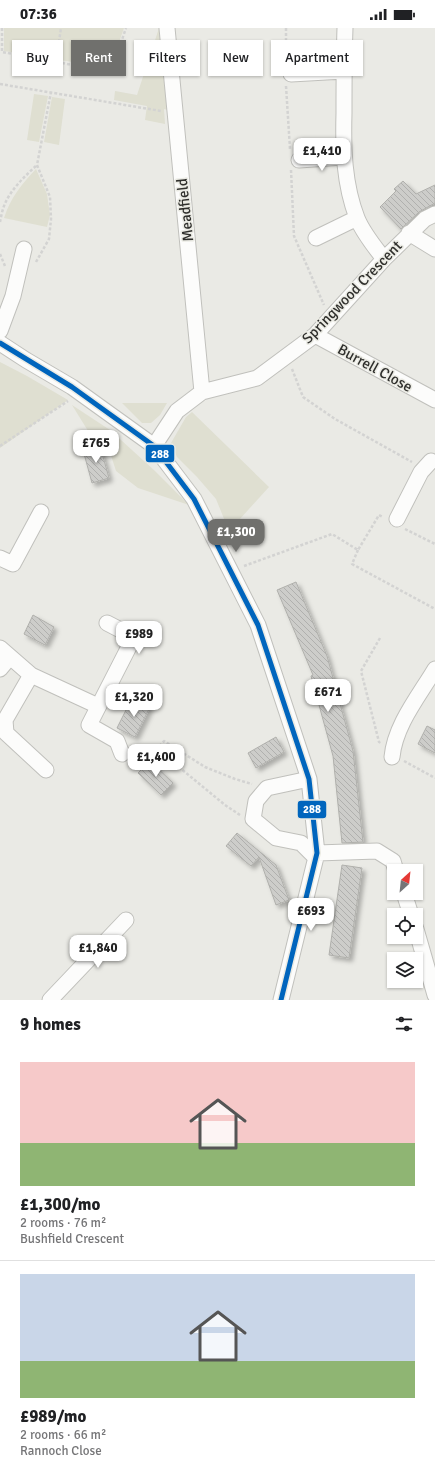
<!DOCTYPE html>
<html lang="en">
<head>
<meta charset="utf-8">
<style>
  body { margin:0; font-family:Signika,sans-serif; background:#f2f2f2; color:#202124; height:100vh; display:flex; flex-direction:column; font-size:15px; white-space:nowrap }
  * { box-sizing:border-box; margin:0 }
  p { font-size:13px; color:#757577 }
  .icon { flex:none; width:22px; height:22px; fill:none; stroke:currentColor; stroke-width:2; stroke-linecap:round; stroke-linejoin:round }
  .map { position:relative; height:972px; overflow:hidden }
  .drawer { display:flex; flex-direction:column; background:#fff; flex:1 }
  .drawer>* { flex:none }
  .guide { position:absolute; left:12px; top:12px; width:411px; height:36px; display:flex; gap:8px }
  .needle { width:26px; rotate:27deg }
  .fabs { position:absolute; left:387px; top:836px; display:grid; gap:8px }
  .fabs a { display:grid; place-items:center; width:36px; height:36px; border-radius:0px; background:#fff; box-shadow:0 1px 3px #0004; font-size:20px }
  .price { position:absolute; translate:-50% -34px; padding:0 9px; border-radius:8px; background:#fff; color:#222; font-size:13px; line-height:26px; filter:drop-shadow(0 1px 2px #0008) }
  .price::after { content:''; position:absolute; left:50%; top:24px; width:12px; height:9px; margin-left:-6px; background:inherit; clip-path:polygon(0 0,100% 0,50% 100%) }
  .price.active { background:#70706d; color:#fff }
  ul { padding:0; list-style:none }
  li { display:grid; align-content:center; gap:8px; height:212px; padding:0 20px }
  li+li { border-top:1px solid #e0e0e0 }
  li span { display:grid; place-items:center; height:124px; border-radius:0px; color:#555 }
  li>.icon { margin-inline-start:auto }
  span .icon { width:72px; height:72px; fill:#fffc; stroke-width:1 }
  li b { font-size:17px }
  h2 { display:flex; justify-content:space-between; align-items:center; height:48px; padding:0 20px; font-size:17px }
  .chip { padding:0 14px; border-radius:0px; background:#fff; box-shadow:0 1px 3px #0004; font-size:14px; line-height:36px }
  .chip.active { background:#70706d; color:#fff }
  .status { display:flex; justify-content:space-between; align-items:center; height:28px; padding:0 20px; background:#fff; direction:ltr }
  .status svg { height:11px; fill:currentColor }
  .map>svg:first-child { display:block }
  .grass { fill:#dfdfd1 }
  .building { fill:url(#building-back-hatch); stroke:#b0b0ac; filter:url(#shadow) }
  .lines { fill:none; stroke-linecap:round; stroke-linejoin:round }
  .minor-casing { stroke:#c0c0bc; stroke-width:17 }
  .path { stroke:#d3d3d2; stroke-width:2.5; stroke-dasharray:3 2; stroke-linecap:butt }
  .minor { stroke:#fcfcfb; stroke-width:15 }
  .bus-1-casing { stroke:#ebebe4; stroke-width:8 }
  .bus-1 { stroke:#0065bd; stroke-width:5 }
  .labels { text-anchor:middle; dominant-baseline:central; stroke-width:3; stroke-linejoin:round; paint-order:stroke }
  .street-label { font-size:15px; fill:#2f2f2c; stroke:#ebebe4 }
  .line-badge { stroke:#ebebe4; stroke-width:1.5 }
  .badge-label { font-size:11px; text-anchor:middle; font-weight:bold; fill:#fff }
</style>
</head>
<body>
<div class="status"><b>07:36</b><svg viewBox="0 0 49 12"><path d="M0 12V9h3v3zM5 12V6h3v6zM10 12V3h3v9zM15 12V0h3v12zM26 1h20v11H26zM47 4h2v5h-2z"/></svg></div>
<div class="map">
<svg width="435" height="972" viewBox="0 0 435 972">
  <defs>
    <pattern id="building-back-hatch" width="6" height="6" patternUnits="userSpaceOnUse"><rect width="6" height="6" fill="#cdcdca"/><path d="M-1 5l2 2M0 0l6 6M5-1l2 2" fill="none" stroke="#b0b0ae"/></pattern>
    <filter id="shadow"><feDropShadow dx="3.5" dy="3.5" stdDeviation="2" flood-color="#0004"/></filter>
  </defs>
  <rect width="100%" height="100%" fill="#eaeae5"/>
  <path class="grass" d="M4 0H124L110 40 4 23Z
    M159 0H161L168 82 164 81 165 96 145 92 147 78 114 72 115 63 137 67Z
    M34 66 48 68 39 114 27 112Z
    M52 69 65 71 59 117 44 114Z
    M36 141 47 166 50 187 47 199 4 190C11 169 21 157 36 141Z
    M0 334 27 348 68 372 0 420Z
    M122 375H167L160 387 151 395H142Z
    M72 377 110 402 155 443 189 477 138 460 116 443 103 403 93 411Z
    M192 384 269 459 229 503 216 471 197 449 177 429 171 415 186 389Z"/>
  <path class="building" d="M403 153 416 166 435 157V175L419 184 401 201 380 179 396 163 394 161Z
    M100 418 109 450 92 455 83 422Z
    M296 554 327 628 353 723 363 814 342 815 333 728 311 648 313 647 277 562Z
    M33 587 54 599 45 617 24 606Z
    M132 670 150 679 135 709 117 700Z
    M427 698 435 702V725L418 716Z
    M276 709 284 724 256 740 248 725Z
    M150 733 173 755 161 767 138 745Z
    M237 805 276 837 289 872 276 877 259 829 251 838 226 818Z
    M342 837 362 840 349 930 329 927Z"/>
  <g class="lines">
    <defs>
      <path id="minor" d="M167 0 202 364
        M345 0C344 28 344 57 344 85 343 121 344 156 357 190 363 205 374 218 384 231
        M291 46 344 43
        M299 132 343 129
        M409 205 435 221
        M316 210 357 190
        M0 303 13 268 24 221
        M315 307 435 372
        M0 315 26 332 72 359 154 418 194 471 258 597 309 751 317 825 281 972
        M154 418 177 383 202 364 257 350 315 307 384 231 425 191 435 186
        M397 491 421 444 431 433
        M0 530 13 536 41 484
        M107 595 134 609 89 697 117 713 122 726
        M0 620 31 647 98 678
        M0 641 10 629
        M31 647 5 692 6 705 46 742
        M392 729C395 697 419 668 435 641
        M309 751 267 760 256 773 253 791 276 810 301 815 316 830
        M317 825 377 823 393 833 396 843
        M404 865 411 887
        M416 901 435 967
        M50 972 126 892"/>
    </defs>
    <use href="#minor" class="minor-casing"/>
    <path class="path" d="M2 0V24L111 44 126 0
      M286 33V0
      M56 34 61 0
      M0 56 161 83
      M286 58 290 121
      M291 142 294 208 324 277
      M0 194C1 189 2 183 4 178 10 162 25 148 37 137
      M0 226 5 238
      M36 234 49 211 51 191 50 169 37 137 51 64
      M292 341 303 369 335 391 412 434
      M0 418 68 373
      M405 501 435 516
      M358 522 352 536 435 581
      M244 538 332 506 358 522 379 487 383 489
      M380 610 361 643 379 714 381 715
      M404 733 435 750
      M240 787 225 777 157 721 164 713 205 739 235 751 252 756"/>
    <use href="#minor" class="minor"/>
    <defs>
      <path id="bus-1" d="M0 315 72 359 154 418 194 471 258 597 309 751 317 825 281 972"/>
    </defs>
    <use href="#bus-1" class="bus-1-casing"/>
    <use href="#bus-1" class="bus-1"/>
  </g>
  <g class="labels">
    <g class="street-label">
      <text transform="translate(185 182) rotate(-96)">Meadfield</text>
      <text transform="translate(352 264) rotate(-46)">Springwood Crescent</text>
      <text transform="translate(375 340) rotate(29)">Burrell Close</text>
    </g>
  </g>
  <g class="line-badge">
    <rect x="145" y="416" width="30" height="19" rx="4" fill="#0065bd"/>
    <rect x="297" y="772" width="30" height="19" rx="4" fill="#0065bd"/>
  </g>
  <g class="badge-label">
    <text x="160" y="430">288</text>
    <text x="312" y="785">288</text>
  </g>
</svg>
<div class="fabs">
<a><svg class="needle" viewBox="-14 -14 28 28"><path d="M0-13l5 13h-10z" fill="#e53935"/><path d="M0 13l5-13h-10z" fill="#757577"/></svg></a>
<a><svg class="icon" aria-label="locate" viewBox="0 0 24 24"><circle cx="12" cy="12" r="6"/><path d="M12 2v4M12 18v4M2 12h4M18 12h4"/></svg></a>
<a><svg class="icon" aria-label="layers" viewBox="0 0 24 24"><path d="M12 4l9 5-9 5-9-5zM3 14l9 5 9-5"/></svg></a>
</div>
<b class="price" style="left:322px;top:144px">£1,410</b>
<b class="price" style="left:96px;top:436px">£765</b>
<b class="price active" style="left:236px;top:525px">£1,300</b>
<b class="price" style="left:139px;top:627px">£989</b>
<b class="price" style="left:328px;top:685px">£671</b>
<b class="price" style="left:134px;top:690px">£1,320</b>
<b class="price" style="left:156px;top:750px">£1,400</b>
<b class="price" style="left:311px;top:904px">£693</b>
<b class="price" style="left:98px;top:941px">£1,840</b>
<div class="guide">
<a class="chip">Buy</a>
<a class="chip active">Rent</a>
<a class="chip">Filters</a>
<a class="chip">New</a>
<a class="chip">Apartment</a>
</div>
</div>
<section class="drawer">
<h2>9 homes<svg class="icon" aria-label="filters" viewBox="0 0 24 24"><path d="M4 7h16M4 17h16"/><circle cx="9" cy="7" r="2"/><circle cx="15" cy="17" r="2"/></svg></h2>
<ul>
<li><span style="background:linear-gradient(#f6c9c9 65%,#8fb573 0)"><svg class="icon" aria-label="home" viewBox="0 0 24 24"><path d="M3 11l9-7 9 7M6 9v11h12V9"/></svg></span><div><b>£1,300/mo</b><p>2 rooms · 76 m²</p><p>Bushfield Crescent</p></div></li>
<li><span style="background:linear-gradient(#c9d6e8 70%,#8fb573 0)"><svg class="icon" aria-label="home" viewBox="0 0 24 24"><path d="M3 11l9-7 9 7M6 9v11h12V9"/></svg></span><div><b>£989/mo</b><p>2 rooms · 66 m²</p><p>Rannoch Close</p></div></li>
</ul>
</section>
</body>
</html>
